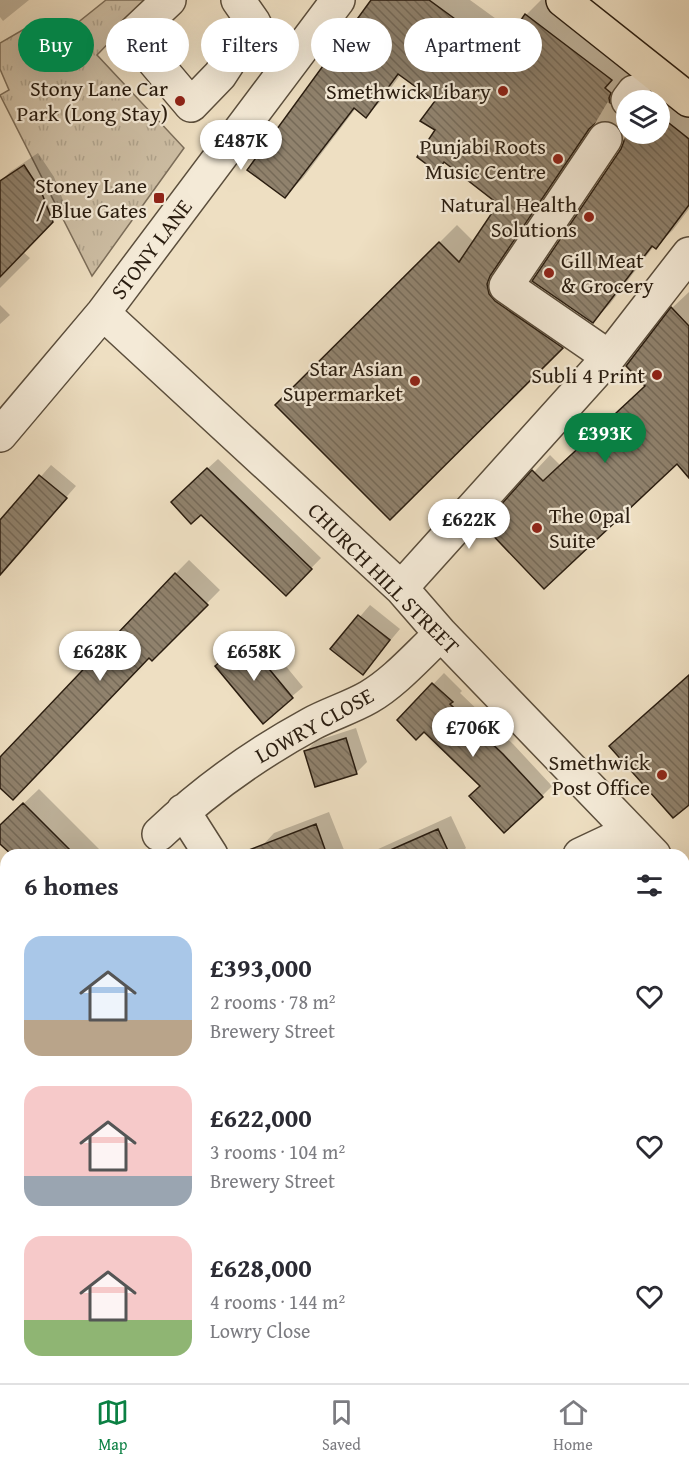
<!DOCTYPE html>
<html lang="en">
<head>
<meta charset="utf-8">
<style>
  body { margin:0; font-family:"Gentium Book Plus",serif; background:#f7f7f7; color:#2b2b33; height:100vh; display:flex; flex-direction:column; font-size:22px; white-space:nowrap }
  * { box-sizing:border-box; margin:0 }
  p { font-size:20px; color:#7c7c81 }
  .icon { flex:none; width:33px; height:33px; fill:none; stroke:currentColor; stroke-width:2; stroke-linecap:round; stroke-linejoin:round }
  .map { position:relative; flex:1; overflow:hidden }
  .drawer { position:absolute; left:0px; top:849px; width:690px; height:534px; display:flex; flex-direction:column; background:#fff; border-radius:18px 18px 0 0; box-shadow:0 6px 24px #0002 }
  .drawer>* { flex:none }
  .top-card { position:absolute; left:18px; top:18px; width:654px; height:54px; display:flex; gap:12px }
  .fabs { position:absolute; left:616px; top:90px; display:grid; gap:12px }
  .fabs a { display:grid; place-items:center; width:54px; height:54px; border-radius:50%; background:#fff; box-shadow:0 6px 24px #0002; font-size:30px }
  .price { position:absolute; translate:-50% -51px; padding:0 14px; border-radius:21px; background:#fff; color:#222; font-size:20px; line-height:39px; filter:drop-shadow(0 2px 3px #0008) }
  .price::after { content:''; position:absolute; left:50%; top:36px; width:18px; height:14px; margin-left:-9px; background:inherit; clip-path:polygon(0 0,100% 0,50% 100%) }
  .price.active { background:#0b8043; color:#fff }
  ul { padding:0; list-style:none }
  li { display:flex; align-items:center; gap:18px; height:150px; padding:0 24px }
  li span { display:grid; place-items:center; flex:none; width:168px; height:120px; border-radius:18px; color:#555 }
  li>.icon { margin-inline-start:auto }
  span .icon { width:72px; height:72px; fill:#fffc; stroke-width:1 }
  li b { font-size:26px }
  h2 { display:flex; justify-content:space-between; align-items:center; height:72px; padding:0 24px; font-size:26px }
  .pill { padding:0 21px; border-radius:27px; background:#fff; box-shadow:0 6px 24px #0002; font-size:21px; line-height:54px }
  .pill.active { background:#0b8043; color:#fff }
  .menu { display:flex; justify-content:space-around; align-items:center; height:84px; border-top:2px solid #e1e1e2; background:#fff; font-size:16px; color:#7c7c81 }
  .menu a { display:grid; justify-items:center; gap:3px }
  .menu .active { color:#0b8043 }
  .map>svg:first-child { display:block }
  .grass { fill:url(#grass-tufts); stroke:#7c6e5a; stroke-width:1.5 }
  .forest { fill:url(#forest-firs); stroke:#7c6e5a; stroke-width:1.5 }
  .shadow { fill:#0003 }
  .building { fill:url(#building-back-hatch); stroke:#2a1d10; stroke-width:1.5 }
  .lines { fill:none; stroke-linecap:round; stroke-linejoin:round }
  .minor-tunnel { stroke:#c7b89e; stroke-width:33; stroke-dasharray:33 16; stroke-linecap:butt }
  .minor-casing { stroke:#5b4e3c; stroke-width:36 }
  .major-casing { stroke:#2a1d10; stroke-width:36 }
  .minor { stroke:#f4ead7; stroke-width:33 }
  .major { stroke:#eedfc2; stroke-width:33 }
  .poi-dot { fill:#8f2418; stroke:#f4ead7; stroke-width:2 }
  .labels { text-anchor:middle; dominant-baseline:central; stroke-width:4.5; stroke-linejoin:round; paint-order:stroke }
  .poi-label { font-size:22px; fill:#2a1d10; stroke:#f4ead7; text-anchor:end }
  .street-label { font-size:22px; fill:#2a1d10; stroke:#f4ead7 }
</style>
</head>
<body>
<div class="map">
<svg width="689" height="1383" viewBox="0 0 689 1383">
  <defs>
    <pattern id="grass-tufts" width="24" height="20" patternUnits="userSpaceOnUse" patternTransform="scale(1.5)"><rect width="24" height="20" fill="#cdbea4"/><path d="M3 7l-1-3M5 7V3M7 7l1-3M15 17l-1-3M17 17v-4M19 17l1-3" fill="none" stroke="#b0a38c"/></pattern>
    <pattern id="forest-firs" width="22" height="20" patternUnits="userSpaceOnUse" patternTransform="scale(1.5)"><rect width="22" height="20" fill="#cdbea4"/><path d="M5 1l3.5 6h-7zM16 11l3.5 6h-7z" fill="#b0a38c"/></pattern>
    <pattern id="building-back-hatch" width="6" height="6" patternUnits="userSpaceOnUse" patternTransform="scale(1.5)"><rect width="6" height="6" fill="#90826d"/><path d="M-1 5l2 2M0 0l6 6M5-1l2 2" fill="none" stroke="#766a58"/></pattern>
  </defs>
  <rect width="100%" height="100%" fill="#eedfc2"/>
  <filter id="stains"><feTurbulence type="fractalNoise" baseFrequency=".00333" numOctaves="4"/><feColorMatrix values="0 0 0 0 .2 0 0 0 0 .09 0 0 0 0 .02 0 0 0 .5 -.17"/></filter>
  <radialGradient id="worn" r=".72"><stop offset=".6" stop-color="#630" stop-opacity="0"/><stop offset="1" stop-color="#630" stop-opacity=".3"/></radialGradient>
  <path class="grass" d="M106 0H150L97 55 184 148 92 276 0 95 9 90 0 69V43L26 28 46 48Z"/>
  <path class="forest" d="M0 886 6 889V976L0 980Z"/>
  <path class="shadow" d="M0 0H29L3 21 0 17Z
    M373 0H470L514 32 526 15 541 0H546L633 66 626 80 627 134H660V100H654L665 90 689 109V209L673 230 655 247 654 246 610 304 593 321 625 141 623 131 616 122 607 119 599 120 507 257 504 266 579 330 390 518 277 405 457 225 474 242 500 204 446 161 437 170V101L401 74 383 99 366 116 356 108 303 178 285 196Z
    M38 153 54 177 66 208 23 252 30 258 0 288V182L10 172Z
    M689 292V476L677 462 485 525 550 455 560 465 647 385 628 366 672 308Z
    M0 305 10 315 0 324Z
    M218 459 321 558 286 594 183 491Z
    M51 465 76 486 0 573V523Z
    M189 560 220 590 152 659 149 657 0 786V759L123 631 121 629Z
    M370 605 400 629 363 673 332 649Z
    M257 631 303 687 263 721 217 666Z
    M444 673 462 691 460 693 513 744 552 786 542 796 482 785 424 731 399 720Z
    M356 728 367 762 356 773 306 751 316 741Z
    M39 789 105 855H14L0 842V826Z
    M329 812 346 855H264L261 847 274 833Z
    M451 816 466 848 459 855H365Z
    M6 1035V1090L0 1096V1037Z
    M6 1175V1372L0 1362V1179Z
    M689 1287V1363L684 1368V1292Z
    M9 1377H89L93 1383H13Z
    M192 1377H226L217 1383H197Z
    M250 1377H467L459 1383H255Z
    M584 1377H674L667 1383H578Z"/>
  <path class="building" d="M371 0H429L499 51 525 14 612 80 605 88 611 93 609 98 611 108 617 115 627 119V134H660V116L689 139V205L656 249 652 246 593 323 532 281 621 149 624 141 622 131 615 123 607 120 597 122 589 129 490 276 487 284 489 294 495 301 563 348 390 520 275 405 439 242 459 262 498 204 444 162 437 172 417 157 435 130 420 121 435 101 398 74 366 118 354 108 285 198 247 170Z
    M24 165 41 191 53 222 0 277V181Z
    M671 307 689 326V478L677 464 544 589 483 525 532 470 543 481 645 386 626 366Z
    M207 468 312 569 286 596 201 515 191 524 171 502Z
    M39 475 67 498 0 575V520Z
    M175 573 208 605 152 661 149 658 13 800 0 788V757Z
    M358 615 390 640 363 675 330 649Z
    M246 641 293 698 263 724 215 666Z
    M689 675V805L673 818 609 746Z
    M432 683 453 702 450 704 503 754 543 797 504 833 469 796 480 786 424 732 416 740 397 720Z
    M346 738 357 774 315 787 304 751Z
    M23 803 75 855H12L0 844V825Z
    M316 824 327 855H241V853Z
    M438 829 450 855H379Z"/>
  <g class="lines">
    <path class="minor-tunnel" d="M605 139 625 105"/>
    <defs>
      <path id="minor" d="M169 0 132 35 191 105 220 75 254 23 238 0
        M628 100 634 92
        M605 139 506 286 609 357
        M103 313 401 588 441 634 654 855
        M0 435 103 313 338 0
        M401 588 609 357 689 254
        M183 811 211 855
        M159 834C204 791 256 754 311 724 329 714 350 708 369 697 396 681 418 655 441 634
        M580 855 631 831
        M684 886 689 892
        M0 1137 6 1133
        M684 1258 689 1254
        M543 1383 549 1377"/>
      <path id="major" d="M563 0 689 100"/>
    </defs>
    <use href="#minor" class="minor-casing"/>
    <use href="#major" class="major-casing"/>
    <use href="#minor" class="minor"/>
    <use href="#major" class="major"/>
  </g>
  <g class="poi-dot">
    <circle cx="503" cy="91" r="6"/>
    <circle cx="180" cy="101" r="6"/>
    <circle cx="558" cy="159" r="6"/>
    <rect x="153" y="192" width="12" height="12" rx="3"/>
    <circle cx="589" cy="217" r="6"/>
    <circle cx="549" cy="273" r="6"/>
    <circle cx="657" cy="375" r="6"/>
    <circle cx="415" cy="381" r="6"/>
    <circle cx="537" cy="528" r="6"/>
    <circle cx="662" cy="775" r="6"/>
  </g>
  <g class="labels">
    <g class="poi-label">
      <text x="168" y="88">Stony Lane Car<tspan x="168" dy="25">Park (Long Stay)</tspan></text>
      <text x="491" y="91">Smethwick Libary</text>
      <text x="546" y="146">Punjabi Roots<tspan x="546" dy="25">Music Centre</tspan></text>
      <text x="147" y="185">Stoney Lane<tspan x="147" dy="25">/ Blue Gates</tspan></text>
      <text x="577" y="204">Natural Health<tspan x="577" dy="25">Solutions</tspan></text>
      <text x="561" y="260" text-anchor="start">Gill Meat<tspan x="561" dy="25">&amp; Grocery</tspan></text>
      <text x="403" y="368">Star Asian<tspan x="403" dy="25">Supermarket</tspan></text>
      <text x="645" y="375">Subli 4 Print</text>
      <text x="549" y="515" text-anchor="start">The Opal<tspan x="549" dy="25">Suite</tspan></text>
      <text x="650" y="762">Smethwick<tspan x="650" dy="25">Post Office</tspan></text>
    </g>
    <g class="street-label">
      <text transform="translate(151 249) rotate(-53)">STONY LANE</text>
      <text transform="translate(384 578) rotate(45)">CHURCH HILL STREET</text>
      <text transform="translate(314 725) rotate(-29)">LOWRY CLOSE</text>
    </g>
  </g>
  <rect width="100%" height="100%" filter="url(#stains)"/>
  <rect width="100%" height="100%" fill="url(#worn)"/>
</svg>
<div class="fabs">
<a><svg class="icon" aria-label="layers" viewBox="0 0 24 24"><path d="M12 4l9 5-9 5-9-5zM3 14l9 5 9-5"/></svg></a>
</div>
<b class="price" style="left:241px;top:171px">£487K</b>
<b class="price active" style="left:605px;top:464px">£393K</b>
<b class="price" style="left:469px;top:550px">£622K</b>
<b class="price" style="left:100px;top:682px">£628K</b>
<b class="price" style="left:254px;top:682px">£658K</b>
<b class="price" style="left:473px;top:758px">£706K</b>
<div class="top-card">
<a class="pill active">Buy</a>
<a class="pill">Rent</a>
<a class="pill">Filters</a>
<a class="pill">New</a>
<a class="pill">Apartment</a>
</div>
<section class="drawer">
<h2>6 homes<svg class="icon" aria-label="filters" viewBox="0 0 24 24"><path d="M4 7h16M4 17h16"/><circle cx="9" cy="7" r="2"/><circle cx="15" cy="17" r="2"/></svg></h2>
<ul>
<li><span style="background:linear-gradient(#a9c7e8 70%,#b9a48a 0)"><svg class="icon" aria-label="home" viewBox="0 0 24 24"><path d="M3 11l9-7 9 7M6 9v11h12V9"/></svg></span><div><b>£393,000</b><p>2 rooms · 78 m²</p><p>Brewery Street</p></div><svg class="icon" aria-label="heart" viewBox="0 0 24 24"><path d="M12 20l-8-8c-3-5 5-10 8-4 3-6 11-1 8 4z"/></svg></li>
<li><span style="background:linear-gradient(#f6c9c9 75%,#9aa5b1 0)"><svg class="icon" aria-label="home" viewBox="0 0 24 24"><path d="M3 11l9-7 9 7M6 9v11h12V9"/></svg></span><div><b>£622,000</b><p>3 rooms · 104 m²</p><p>Brewery Street</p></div><svg class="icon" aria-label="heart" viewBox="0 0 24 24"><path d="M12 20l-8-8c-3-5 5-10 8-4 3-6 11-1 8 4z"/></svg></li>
<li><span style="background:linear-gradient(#f6c9c9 70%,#8fb573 0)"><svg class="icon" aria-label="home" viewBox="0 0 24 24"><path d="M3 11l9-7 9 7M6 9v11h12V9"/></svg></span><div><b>£628,000</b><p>4 rooms · 144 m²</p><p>Lowry Close</p></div><svg class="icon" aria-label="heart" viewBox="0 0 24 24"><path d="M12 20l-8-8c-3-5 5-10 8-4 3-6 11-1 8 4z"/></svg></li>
</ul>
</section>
</div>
<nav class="menu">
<a class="active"><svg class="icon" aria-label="map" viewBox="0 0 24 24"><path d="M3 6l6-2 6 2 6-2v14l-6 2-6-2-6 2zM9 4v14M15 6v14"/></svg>Map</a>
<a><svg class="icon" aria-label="saved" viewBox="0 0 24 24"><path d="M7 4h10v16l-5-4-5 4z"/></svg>Saved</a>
<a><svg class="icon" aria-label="home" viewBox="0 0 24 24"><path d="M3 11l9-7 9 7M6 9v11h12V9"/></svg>Home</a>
</nav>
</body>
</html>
